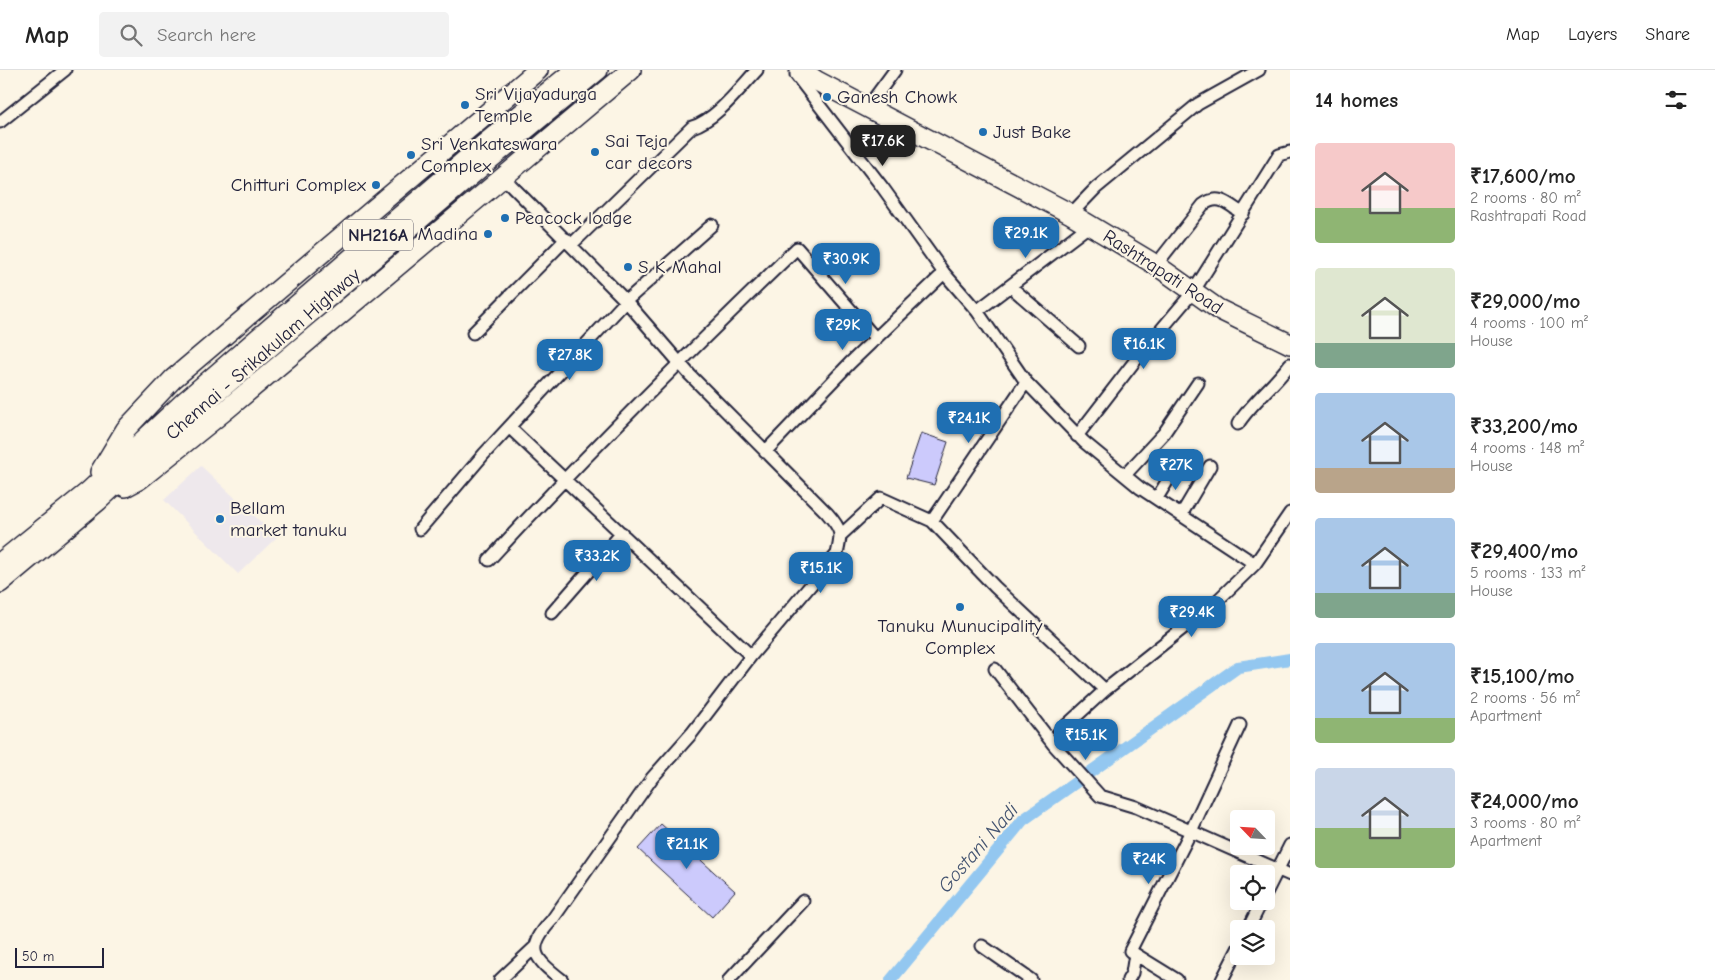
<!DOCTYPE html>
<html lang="en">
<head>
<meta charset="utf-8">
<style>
  body { margin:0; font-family:"Comic Neue",sans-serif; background:#f2f2f2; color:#222; height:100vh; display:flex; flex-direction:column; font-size:19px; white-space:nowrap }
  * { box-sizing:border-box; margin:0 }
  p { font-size:16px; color:#767676 }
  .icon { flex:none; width:28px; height:28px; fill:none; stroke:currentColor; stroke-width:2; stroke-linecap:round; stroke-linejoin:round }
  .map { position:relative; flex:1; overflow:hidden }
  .panel { display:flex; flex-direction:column; background:#fff; width:425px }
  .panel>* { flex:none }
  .needle { width:32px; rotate:295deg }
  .tools { position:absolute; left:1230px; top:740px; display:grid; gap:10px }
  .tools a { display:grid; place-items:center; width:45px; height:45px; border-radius:5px; background:#fff; box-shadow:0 5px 20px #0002; font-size:25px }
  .scale { position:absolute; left:15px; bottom:12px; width:89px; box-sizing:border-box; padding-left:5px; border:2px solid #22223b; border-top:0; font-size:14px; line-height:18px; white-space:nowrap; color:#22223b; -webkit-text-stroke:4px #fcf5e5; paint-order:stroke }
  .price { position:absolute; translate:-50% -42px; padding:0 11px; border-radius:10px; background:#1f6fb2; color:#fff; font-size:16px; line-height:32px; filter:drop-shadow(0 1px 2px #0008) }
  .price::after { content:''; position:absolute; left:50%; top:30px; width:15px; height:11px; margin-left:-8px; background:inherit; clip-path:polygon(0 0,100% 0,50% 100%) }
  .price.active { background:#222; color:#fff }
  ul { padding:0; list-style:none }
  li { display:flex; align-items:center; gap:15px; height:125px; padding:0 25px }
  li span { display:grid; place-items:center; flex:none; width:140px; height:100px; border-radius:5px; color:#555 }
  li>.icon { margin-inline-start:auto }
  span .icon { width:60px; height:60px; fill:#fffc; stroke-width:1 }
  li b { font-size:21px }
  h2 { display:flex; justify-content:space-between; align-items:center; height:60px; padding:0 25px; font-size:21px }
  header { display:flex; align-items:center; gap:30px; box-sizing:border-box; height:70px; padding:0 25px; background:#fff; border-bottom:1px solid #e0e0e0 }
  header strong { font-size:24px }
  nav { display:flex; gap:28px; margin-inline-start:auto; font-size:18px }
  .search { width:350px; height:45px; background:#f2f2f2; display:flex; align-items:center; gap:12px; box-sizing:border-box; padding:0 18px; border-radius:5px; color:#767676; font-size:19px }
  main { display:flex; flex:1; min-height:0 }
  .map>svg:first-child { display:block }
  .built { fill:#eee8ec }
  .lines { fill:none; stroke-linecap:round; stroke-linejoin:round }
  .canal { stroke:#93c7f0; stroke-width:12 }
  .building { fill:#cccafc; stroke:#22223b }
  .minor-casing { stroke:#22223b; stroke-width:15 }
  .primary-casing { stroke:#22223b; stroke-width:22 }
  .trunk-casing { stroke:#22223b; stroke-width:22 }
  .minor { stroke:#fcf5e5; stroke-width:11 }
  .primary { stroke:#fcf5e5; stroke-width:19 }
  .trunk { stroke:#fcf5e5; stroke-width:19 }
  .poi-dot { fill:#1f6fb2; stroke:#fcf5e5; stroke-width:2 }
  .labels { text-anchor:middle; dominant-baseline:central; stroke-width:4; stroke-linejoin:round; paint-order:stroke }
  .shield { fill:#fcf5e5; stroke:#63616e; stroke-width:1 }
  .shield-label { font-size:18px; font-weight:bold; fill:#22223b }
  .poi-label { font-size:19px; fill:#22223b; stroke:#fcf5e5; text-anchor:start }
  .street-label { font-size:19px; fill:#22223b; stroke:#fcf5e5 }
  .water-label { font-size:20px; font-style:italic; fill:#445471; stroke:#fcf5e5 }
</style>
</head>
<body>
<header>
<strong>Map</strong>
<div class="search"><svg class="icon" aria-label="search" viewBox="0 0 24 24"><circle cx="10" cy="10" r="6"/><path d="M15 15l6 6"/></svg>Search here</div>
<nav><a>Map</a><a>Layers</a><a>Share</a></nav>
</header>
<main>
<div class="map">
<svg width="1290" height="910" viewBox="0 0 1290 910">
  <rect width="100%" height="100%" fill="#fcf5e5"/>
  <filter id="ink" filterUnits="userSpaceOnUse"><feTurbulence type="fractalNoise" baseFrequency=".02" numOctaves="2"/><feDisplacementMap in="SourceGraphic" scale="10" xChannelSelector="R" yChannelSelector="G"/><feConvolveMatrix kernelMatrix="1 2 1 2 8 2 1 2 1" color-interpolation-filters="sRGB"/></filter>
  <g filter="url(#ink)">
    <path class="built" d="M201 396 277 467 238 504 164 430Z"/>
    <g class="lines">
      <path class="canal" d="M891 910 1023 750 1238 597 1290 589"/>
    </g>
    <path class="building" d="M921 363 948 372 934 415 906 408Z
      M661 754 735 821 712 847 638 779Z"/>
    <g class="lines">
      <defs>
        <path id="minor" d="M796 0V5L883 118 944 203 977 241 1026 312 1084 372 1140 418 1255 494
          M867 38 895 0
          M0 52 65 0
          M504 108 626 231 690 305 827 443C842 460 842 463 837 484L751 586 692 663 652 708 552 850C525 879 534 888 562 910
          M1071 144 1096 118 1198 34 1259 0
          M571 175 692 57C716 50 740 18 757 0
          M1156 195 1203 135C1219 123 1228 134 1243 144
          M1011 217 1079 276
          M977 241 1090 155
          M473 263 566 169
          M1238 354C1252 332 1274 316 1290 294
          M509 357 751 586
          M1077 366 1138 287 1193 222 1279 85 1290 82
          M765 382 850 293 944 203
          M1125 405 1164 363 1198 313
          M1157 428 1174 400
          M1181 445 1210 396
          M932 451 1026 312
          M420 459 484 384 626 231 712 155
          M842 464 881 428 932 451 995 517 1105 620
          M489 490C588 382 691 280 797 178L876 269
          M552 543 622 463
          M995 599 1053 674 1100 726 1136 737 1290 805
          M1059 662 1105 620 1216 532 1255 494 1290 443
          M1266 823 1290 775
          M1248 859 1262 831
          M982 876 1031 910
          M500 910 535 877
          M729 910 803 831
          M1128 910 1132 903 1135 884
          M1177 910 1130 881 1191 761 1240 655
          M1222 910 1239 877"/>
        <path id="primary" d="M801 0 817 11 1071 144 1156 195 1218 239 1290 274"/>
        <path id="trunk" d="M100 402 126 359 173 309 538 0
          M125 417 140 409 227 339 631 0
          M0 493 89 421 184 332 478 79 575 0
          M0 513 98 431 195 341 489 90 598 0"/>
      </defs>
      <use href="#minor" class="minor-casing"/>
      <use href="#primary" class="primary-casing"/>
      <use href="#trunk" class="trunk-casing"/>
      <use href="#minor" class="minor"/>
      <use href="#primary" class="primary"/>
      <use href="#trunk" class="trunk"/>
    </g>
  </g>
  <g class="poi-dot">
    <circle cx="827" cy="27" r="5"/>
    <circle cx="465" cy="35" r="5"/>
    <circle cx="983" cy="62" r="5"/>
    <circle cx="595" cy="82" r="5"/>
    <circle cx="411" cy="85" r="5"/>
    <circle cx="376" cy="115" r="5"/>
    <circle cx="505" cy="148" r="5"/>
    <circle cx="488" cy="164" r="5"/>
    <circle cx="628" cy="197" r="5"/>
    <circle cx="220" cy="449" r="5"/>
    <circle cx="960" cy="537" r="5"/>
  </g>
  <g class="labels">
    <rect class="shield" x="343" y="149.5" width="70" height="31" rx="4"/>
    <g class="shield-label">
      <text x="378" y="165">NH216A</text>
    </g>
    <g class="poi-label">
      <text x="475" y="24">Sri Vijayadurga<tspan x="475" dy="22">Temple</tspan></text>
      <text x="837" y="27">Ganesh Chowk</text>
      <text x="993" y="62">Just Bake</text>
      <text x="605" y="71">Sai Teja<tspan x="605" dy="22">car decors</tspan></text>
      <text x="421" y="74">Sri Venkateswara<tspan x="421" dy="22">Complex</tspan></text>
      <text x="366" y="115" text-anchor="end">Chitturi Complex</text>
      <text x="515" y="148">Peacock lodge</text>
      <text x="478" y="164" text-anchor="end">Madina</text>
      <text x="638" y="197">S K Mahal</text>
      <text x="230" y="438">Bellam<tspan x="230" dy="22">market tanuku</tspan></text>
      <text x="960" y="556" text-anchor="middle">Tanuku Munucipality<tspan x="960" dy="22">Complex</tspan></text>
    </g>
    <g class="street-label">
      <text transform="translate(1163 202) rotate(33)">Rashtrapati Road</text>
      <text transform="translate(263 284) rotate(-41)">Chennai - Srikakulam Highway</text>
    </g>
    <g class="water-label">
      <text transform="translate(978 778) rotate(-49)">Gostani Nadi</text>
    </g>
  </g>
</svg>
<div class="tools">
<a><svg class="needle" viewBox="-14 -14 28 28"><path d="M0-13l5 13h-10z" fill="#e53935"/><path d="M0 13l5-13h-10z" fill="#767676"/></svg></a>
<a><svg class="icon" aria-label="locate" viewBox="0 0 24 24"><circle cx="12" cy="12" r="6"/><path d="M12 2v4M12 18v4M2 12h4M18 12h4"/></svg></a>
<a><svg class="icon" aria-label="layers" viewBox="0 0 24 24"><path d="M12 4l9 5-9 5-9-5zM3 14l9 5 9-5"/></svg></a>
</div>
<div class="scale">50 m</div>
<b class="price active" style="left:883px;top:97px">₹17.6K</b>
<b class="price" style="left:1026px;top:189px">₹29.1K</b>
<b class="price" style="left:846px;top:215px">₹30.9K</b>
<b class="price" style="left:843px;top:281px">₹29K</b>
<b class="price" style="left:1144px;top:300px">₹16.1K</b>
<b class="price" style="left:570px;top:311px">₹27.8K</b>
<b class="price" style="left:969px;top:374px">₹24.1K</b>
<b class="price" style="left:1176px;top:421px">₹27K</b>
<b class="price" style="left:597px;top:512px">₹33.2K</b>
<b class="price" style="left:821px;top:524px">₹15.1K</b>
<b class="price" style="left:1192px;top:568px">₹29.4K</b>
<b class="price" style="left:1086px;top:691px">₹15.1K</b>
<b class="price" style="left:687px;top:800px">₹21.1K</b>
<b class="price" style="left:1149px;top:815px">₹24K</b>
</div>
<section class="panel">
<h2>14 homes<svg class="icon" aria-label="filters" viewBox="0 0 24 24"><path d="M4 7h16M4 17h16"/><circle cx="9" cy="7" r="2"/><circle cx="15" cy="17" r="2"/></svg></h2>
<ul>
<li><span style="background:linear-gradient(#f6c9c9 65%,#8fb573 0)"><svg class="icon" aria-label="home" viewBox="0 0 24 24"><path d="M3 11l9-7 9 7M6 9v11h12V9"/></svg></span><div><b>₹17,600/mo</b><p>2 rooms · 80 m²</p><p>Rashtrapati Road</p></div></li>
<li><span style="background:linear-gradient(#dfe7d0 75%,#7fa58c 0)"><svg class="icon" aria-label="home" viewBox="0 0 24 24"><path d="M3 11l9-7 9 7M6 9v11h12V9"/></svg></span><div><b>₹29,000/mo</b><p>4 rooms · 100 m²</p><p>House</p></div></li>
<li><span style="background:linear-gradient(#a9c7e8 75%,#b9a48a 0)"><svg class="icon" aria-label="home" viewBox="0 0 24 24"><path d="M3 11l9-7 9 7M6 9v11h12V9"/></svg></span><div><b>₹33,200/mo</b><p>4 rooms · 148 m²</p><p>House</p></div></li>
<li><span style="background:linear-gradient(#a9c7e8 75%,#7fa58c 0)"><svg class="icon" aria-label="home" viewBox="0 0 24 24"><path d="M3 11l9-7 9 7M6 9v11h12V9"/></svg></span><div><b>₹29,400/mo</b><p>5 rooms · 133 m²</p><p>House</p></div></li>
<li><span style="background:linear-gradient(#a9c7e8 75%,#8fb573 0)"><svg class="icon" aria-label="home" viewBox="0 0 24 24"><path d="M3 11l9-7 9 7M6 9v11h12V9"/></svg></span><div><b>₹15,100/mo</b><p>2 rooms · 56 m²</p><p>Apartment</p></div></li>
<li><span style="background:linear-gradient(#c9d6e8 60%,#8fb573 0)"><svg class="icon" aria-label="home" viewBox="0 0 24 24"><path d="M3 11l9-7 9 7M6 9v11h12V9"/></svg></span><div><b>₹24,000/mo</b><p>3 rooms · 80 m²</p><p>Apartment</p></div></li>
</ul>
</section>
</main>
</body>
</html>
